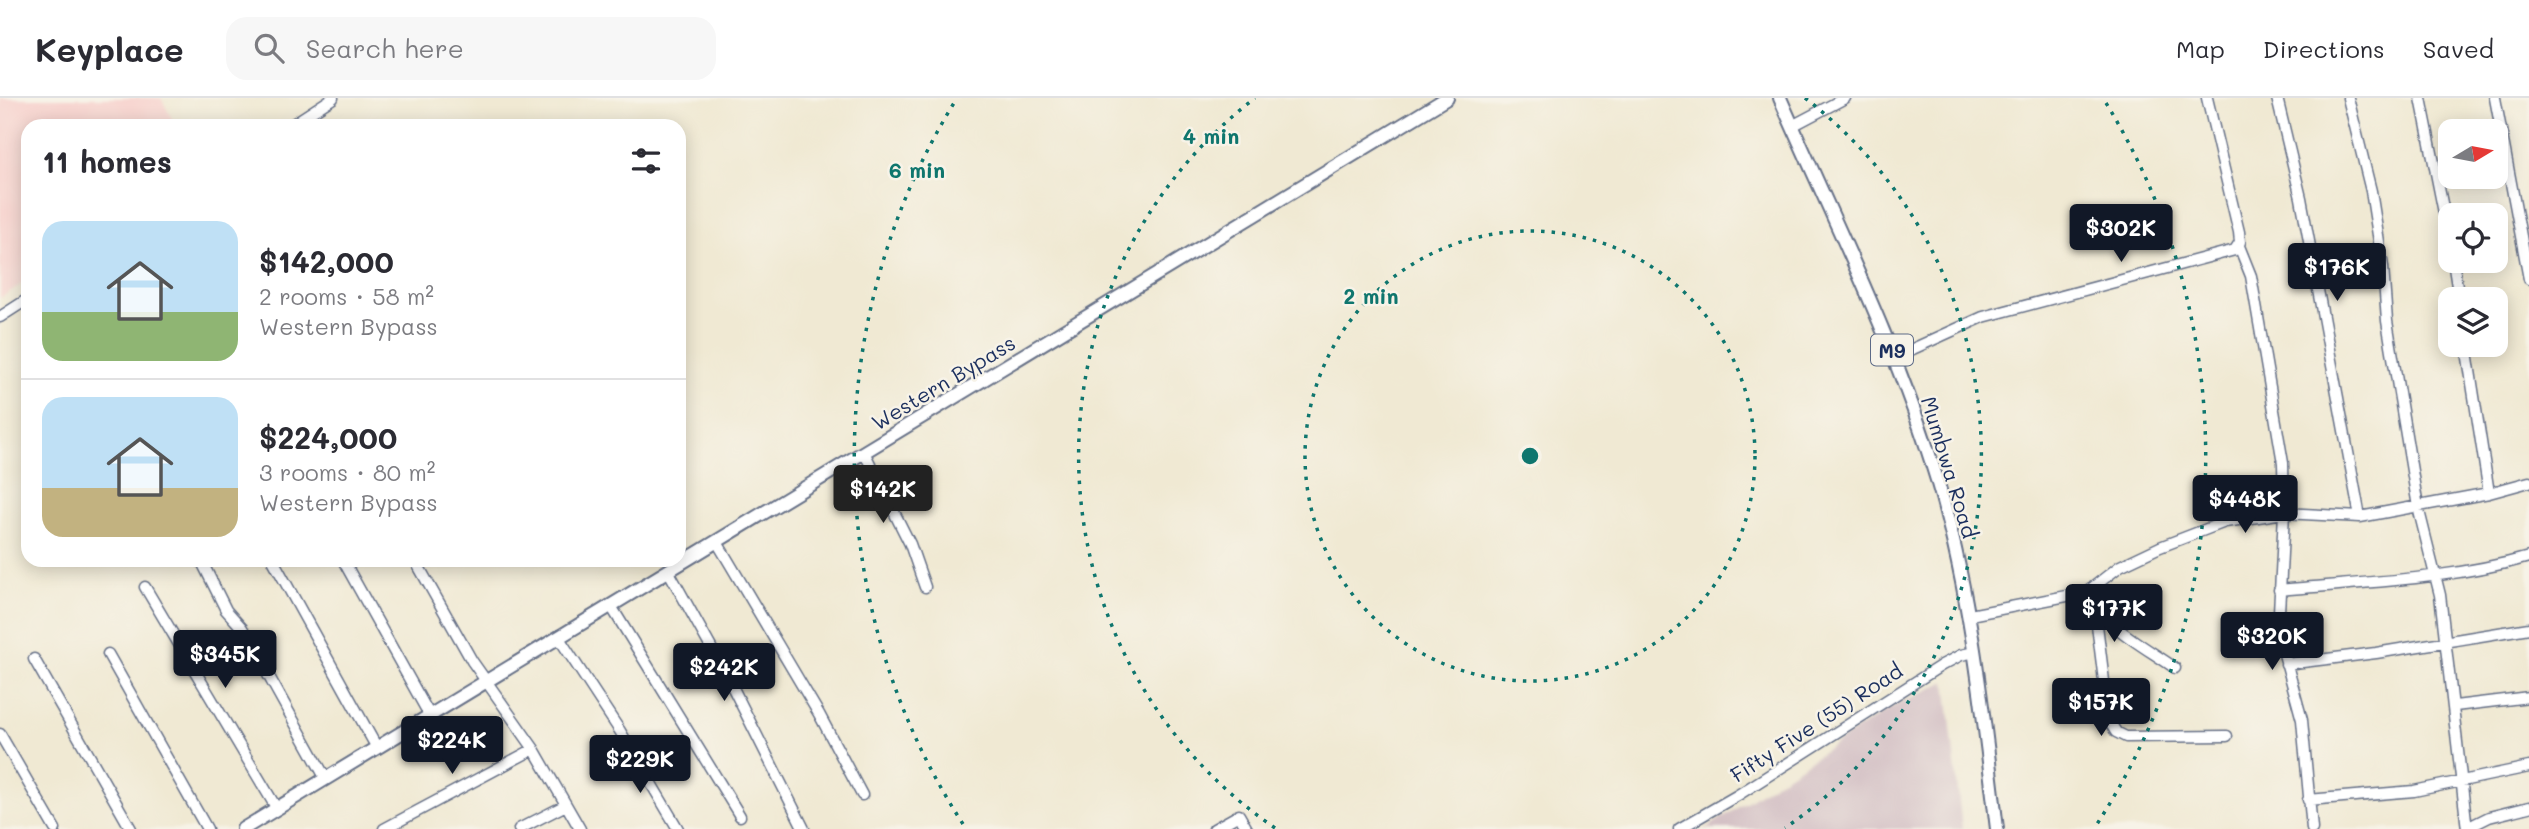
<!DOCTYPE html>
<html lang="en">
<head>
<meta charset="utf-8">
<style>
  body { margin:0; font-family:Mali,sans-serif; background:#f7f7f7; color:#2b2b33; height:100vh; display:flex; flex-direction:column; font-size:26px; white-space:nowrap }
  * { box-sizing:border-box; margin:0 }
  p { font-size:23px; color:#7c7c81 }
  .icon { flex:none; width:38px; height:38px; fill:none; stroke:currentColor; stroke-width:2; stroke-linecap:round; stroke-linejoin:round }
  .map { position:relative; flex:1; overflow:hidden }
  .details { position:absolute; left:21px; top:21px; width:665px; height:448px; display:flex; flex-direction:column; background:#fff; border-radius:21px; box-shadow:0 4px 18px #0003 }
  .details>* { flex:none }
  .needle { width:46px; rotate:80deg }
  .tools { position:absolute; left:2438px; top:21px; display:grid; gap:14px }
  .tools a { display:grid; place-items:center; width:70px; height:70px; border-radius:14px; background:#fff; box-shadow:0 4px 18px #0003; font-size:35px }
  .price { position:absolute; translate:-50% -60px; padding:0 16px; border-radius:7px; background:#111827; color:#fff; font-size:23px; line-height:46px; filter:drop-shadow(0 2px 4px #0008) }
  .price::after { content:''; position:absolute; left:50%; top:42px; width:21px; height:16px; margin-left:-10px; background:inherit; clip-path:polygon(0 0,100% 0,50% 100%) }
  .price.selected { background:#222; color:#fff }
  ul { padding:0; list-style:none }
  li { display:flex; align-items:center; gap:21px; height:175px; padding:0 21px }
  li+li { border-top:2px solid #e1e1e2 }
  li span { display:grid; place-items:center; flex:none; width:196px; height:140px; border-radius:21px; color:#555 }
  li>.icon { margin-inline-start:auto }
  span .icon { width:84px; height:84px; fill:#fffc; stroke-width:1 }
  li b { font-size:30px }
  h2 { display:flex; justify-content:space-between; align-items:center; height:84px; padding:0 21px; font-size:30px }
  header { display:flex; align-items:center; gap:42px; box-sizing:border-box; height:98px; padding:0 35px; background:#fff; border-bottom:2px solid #e1e1e2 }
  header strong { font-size:33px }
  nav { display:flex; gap:38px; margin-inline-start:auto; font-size:24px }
  .search { width:490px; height:63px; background:#f7f7f7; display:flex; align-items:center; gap:18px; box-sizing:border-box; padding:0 24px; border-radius:21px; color:#7c7c81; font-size:26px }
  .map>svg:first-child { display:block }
  .built { fill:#f7d0cc }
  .industrial { fill:#d2bec3 }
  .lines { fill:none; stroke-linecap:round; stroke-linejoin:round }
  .minor-casing { stroke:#667087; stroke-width:13 }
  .major-casing { stroke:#667087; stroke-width:16 }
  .minor { stroke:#fff; stroke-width:10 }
  .major { stroke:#fff; stroke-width:12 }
  .ring { fill:none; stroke:#0f766e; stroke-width:3.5; stroke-dasharray:3.5 7 }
  .labels { text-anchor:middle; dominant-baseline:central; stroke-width:5; stroke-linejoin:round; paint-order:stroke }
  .shield { fill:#f7f3e8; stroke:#5d6a87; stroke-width:2 }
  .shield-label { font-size:19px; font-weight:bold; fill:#1b2f5e }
  .street-label { font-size:21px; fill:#1b2f5e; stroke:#f7f3e8 }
  .centre { fill:#0f766e; stroke:#f7f3e8; stroke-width:3.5 }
  .ring-label { font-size:21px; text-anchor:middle; font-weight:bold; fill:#0f766e; stroke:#f7f3e8; stroke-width:5; stroke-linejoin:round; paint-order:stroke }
</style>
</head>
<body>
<header>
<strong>Keyplace</strong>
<div class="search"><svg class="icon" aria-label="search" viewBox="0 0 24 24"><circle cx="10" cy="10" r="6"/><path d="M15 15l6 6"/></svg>Search here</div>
<nav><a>Map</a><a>Directions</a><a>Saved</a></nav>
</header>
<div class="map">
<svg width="2529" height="731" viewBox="0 0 2529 731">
  <rect width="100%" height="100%" fill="#f7f3e8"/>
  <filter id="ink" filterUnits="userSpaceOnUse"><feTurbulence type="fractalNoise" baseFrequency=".0143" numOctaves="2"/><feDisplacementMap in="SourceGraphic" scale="14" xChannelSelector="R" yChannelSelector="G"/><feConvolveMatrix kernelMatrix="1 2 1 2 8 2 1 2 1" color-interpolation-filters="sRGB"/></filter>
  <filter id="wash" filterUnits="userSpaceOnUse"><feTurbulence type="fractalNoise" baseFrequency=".00686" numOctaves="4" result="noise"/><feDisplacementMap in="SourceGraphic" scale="28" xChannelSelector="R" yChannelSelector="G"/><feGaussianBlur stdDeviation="1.57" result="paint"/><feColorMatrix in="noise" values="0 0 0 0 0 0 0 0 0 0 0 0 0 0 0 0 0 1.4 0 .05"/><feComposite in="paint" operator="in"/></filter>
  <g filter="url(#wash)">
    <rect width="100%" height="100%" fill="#f0e9d3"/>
    <path class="built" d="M0 0H161L176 28H28V182L0 200Z"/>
    <path class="industrial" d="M1946 583 1962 731H1705L1887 612Z"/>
  </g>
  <g filter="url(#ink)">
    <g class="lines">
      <defs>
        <path id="minor" d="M2277 0 2301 100 2360 419
          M2348 0 2371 93 2383 169 2387 223 2418 409 2440 497 2467 731
          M2421 0 2450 145
          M2495 0 2529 181
          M290 28 333 0
          M1792 28 1845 0
          M2239 148 2251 178 2283 365 2284 415 2278 534 2302 622 2312 731
          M2453 163 2459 201
          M0 219 28 201
          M2466 247 2489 395
          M1895 259 1983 219 2235 152 2240 144 2239 134 2207 0
          M864 354 910 446 925 489
          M717 444 819 616 862 697
          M201 462 226 512 242 530 326 681
          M273 462 377 650
          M343 462 430 618
          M415 462 472 563 534 651 580 731
          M669 474 730 584 804 731
          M145 489 277 711
          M2279 492C2362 484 2449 482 2529 459
          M2087 494C2103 528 2144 548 2175 570
          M611 508 740 718
          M2095 511 2109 623 2116 634 2126 639 2227 638
          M1970 517 2087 494 2120 468 2160 449 2225 424 2284 415 2360 419 2489 395 2529 384
          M559 540 620 633 678 731
          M108 556 207 731
          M34 561 131 731
          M2286 566 2376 555 2529 530
          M2455 608 2529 599
          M0 636 55 731
          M2308 702 2414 693 2529 669
          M2467 730 2489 719 2529 709
          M384 731 534 651
          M519 731 566 707
          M1214 731 1239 717 1247 731
          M1679 731 1738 697 1942 567 1961 557 1975 554"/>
        <path id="major" d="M1780 0C1835 126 1897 249 1937 382 1971 496 1983 613 1997 731
          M243 731 1447 0"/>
      </defs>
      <use href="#minor" class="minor-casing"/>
      <use href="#major" class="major-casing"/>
      <use href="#minor" class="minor"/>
      <use href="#major" class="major"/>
    </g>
  </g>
  <g class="ring">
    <circle cx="1530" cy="358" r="225"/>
    <path d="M1275 730A451 451 0 0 1 1255 0M1805 0A451 451 0 0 1 1785 730"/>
    <path d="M963 726A676 676 0 0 1 954 5M2106 5A676 676 0 0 1 2097 726"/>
  </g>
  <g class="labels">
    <rect class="shield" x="1871" y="236.5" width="42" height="31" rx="5"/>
    <g class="shield-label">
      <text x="1892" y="252">M9</text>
    </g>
    <g class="street-label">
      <text transform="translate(943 284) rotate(-31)">Western Bypass</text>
      <text transform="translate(1950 369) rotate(73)">Mumbwa Road</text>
      <text transform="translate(1816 624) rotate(-33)">Fifty Five (55) Road</text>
    </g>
  </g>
  <circle cx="1530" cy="358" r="10" class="centre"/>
  <g class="ring-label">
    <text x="1211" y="46">4 min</text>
    <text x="917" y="80">6 min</text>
    <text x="1371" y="206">2 min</text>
  </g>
</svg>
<div class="tools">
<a><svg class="needle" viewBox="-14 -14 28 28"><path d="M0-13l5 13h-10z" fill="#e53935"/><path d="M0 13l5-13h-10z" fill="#7c7c81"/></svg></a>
<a><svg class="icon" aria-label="locate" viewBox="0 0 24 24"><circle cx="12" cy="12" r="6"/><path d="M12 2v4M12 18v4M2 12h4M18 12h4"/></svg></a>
<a><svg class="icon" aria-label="layers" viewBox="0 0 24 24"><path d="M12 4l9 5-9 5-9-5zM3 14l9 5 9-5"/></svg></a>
</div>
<b class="price" style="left:2121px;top:166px">$302K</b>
<b class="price" style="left:2337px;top:205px">$176K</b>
<b class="price selected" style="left:883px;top:427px">$142K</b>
<b class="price" style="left:2245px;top:437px">$448K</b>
<b class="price" style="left:2114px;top:546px">$177K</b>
<b class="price" style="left:2272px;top:574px">$320K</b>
<b class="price" style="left:225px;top:592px">$345K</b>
<b class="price" style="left:724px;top:605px">$242K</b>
<b class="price" style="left:2101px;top:640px">$157K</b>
<b class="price" style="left:452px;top:678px">$224K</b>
<b class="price" style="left:640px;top:697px">$229K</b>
<section class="details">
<h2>11 homes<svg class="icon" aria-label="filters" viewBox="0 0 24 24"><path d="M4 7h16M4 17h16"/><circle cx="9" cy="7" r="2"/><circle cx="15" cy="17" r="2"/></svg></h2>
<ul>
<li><span style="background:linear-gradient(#bfe0f5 65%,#8fb573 0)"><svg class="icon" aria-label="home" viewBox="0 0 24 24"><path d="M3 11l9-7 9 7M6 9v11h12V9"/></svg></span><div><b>$142,000</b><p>2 rooms · 58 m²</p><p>Western Bypass</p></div></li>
<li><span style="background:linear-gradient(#bfe0f5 65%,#c2b280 0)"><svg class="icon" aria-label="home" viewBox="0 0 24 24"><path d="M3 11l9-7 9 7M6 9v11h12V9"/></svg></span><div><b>$224,000</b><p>3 rooms · 80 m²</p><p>Western Bypass</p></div></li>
</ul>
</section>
</div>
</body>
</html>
